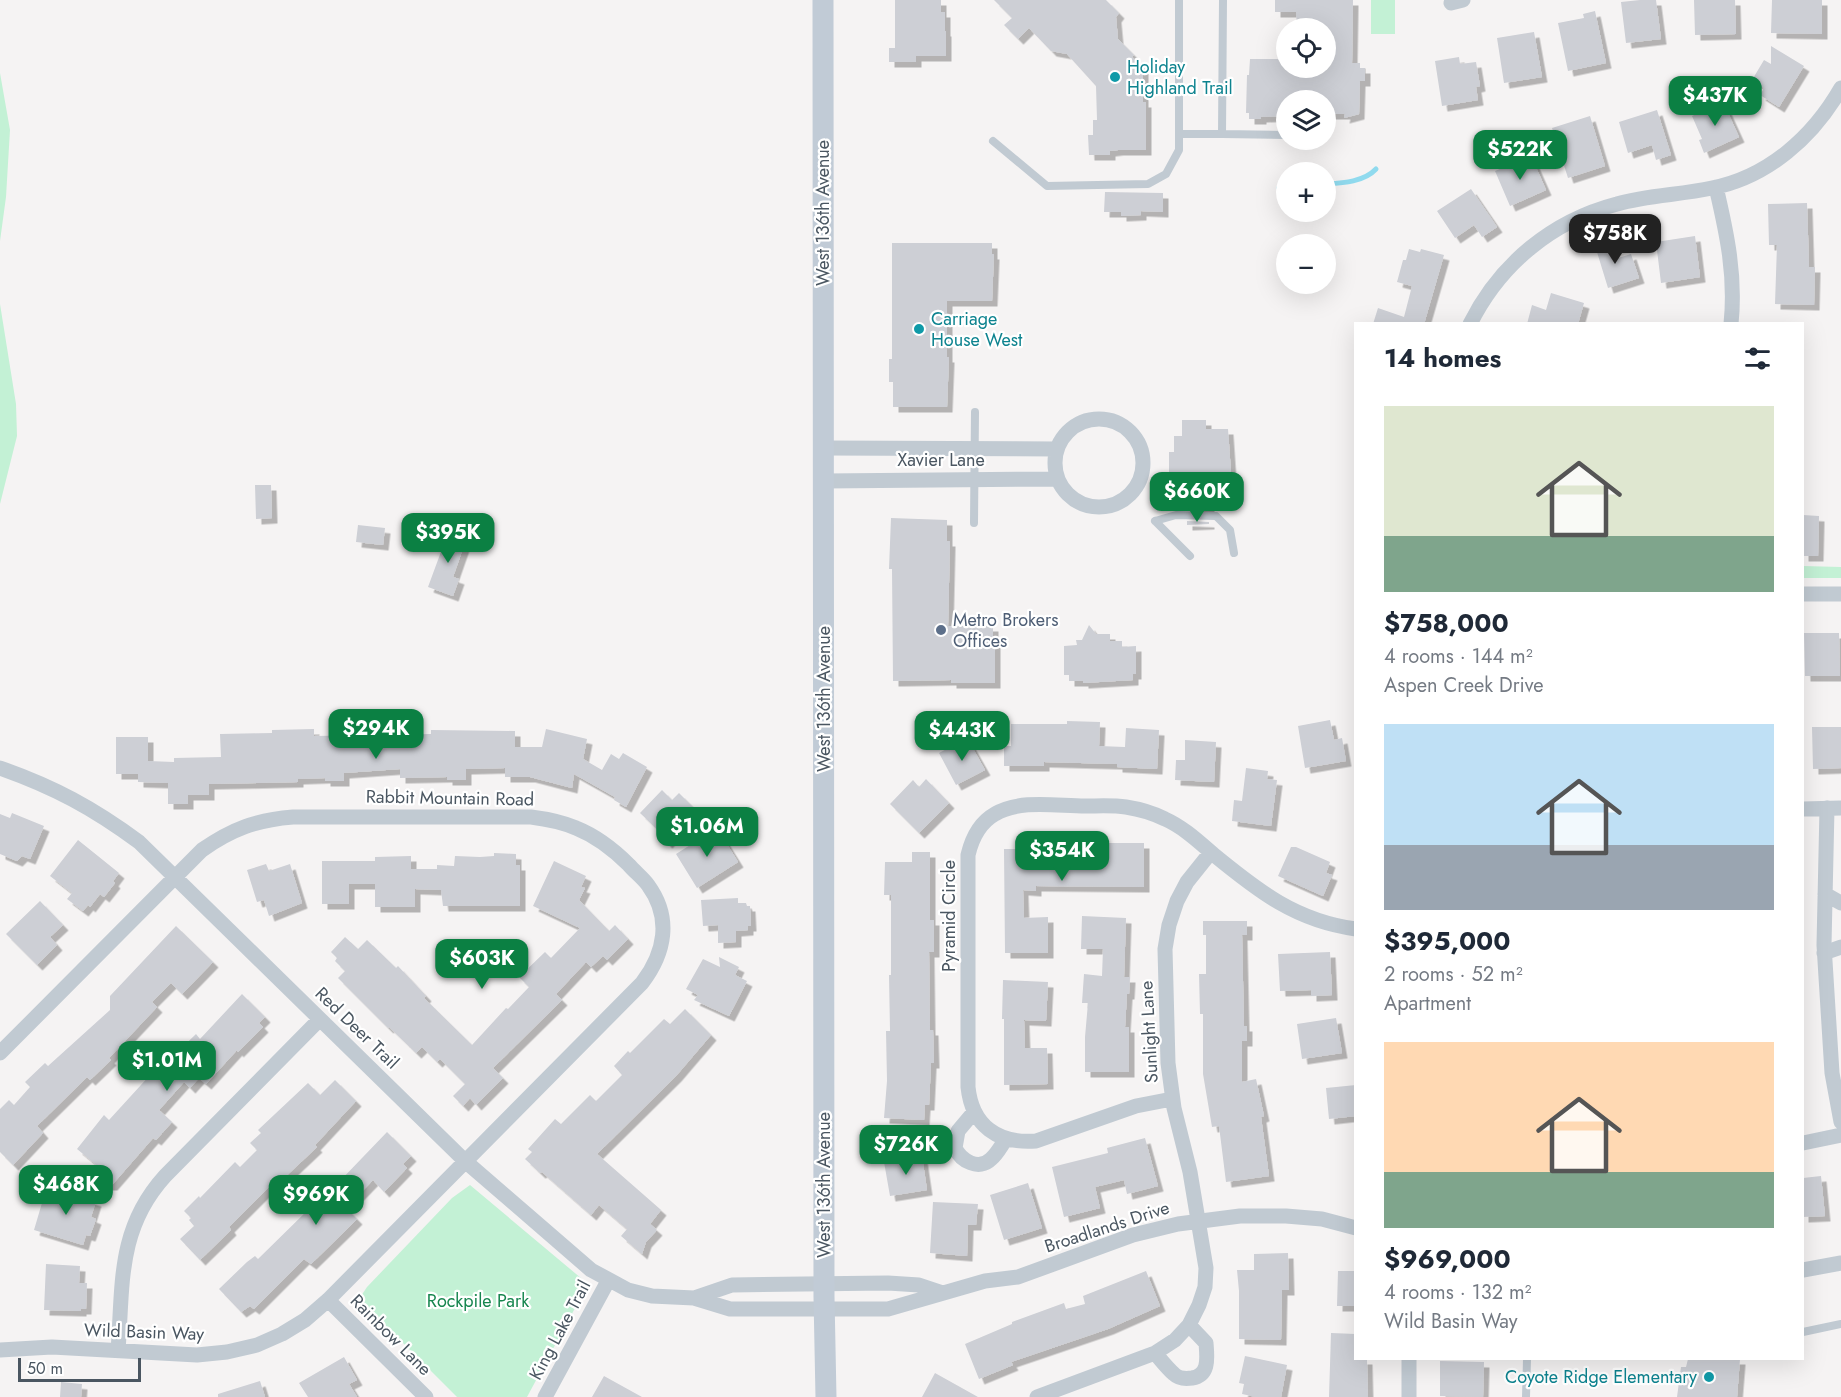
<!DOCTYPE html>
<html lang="en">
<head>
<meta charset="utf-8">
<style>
  body { margin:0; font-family:Jost,sans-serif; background:#f2f2f3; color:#1f2937; height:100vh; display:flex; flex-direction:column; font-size:22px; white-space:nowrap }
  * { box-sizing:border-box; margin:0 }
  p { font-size:20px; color:#747a83 }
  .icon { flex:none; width:33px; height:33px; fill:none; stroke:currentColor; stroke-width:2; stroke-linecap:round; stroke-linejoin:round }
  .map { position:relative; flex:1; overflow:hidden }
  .side { position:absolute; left:1354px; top:322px; width:450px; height:1038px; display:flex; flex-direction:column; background:#fff; border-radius:0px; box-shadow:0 6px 24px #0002 }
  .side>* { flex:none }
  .controls { position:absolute; left:1276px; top:18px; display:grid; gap:12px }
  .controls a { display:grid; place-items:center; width:60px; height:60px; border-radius:50%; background:#fff; box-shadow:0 6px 24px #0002; font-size:30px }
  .scale { position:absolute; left:18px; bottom:15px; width:123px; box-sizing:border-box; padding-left:6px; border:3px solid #4a5661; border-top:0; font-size:16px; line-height:21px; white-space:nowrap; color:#4a5661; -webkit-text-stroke:4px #fff; paint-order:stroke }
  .price { position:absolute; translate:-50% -51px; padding:0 14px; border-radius:12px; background:#0b8043; color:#fff; font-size:20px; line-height:39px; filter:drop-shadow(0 2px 3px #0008) }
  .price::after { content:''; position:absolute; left:50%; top:36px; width:18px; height:14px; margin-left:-9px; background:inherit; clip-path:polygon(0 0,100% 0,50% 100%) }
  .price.selected { background:#222; color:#fff }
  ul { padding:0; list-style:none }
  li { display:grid; align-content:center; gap:12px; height:318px; padding:0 30px }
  li span { display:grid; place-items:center; height:186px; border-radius:0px; color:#555 }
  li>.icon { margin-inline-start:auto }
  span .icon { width:108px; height:108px; fill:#fffc; stroke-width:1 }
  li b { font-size:26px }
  h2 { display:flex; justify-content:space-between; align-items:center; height:72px; padding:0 30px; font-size:26px }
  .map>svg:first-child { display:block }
  .green { fill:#c3f1d5 }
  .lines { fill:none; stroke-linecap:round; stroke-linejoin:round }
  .stream { stroke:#90daee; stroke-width:5 }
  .building { fill:#cdcfd5; filter:url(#shadow) }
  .service { stroke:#c1cad2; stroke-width:8 }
  .minor { stroke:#c1cad2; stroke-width:15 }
  .secondary { stroke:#c1cbd6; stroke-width:21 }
  .culture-dot { fill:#0f9aa8; stroke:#fff; stroke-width:2 }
  .service-dot { fill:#5c6f8a; stroke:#fff; stroke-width:2 }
  .labels { text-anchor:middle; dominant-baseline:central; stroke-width:4.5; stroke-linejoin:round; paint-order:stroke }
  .culture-label { font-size:18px; fill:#0d838f; stroke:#fff; text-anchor:start }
  .street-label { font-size:18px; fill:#4a5661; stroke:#fff }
  .service-label { font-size:18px; fill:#4e5e75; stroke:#fff; text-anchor:start }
  .park-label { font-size:18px; fill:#17864f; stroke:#fff }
</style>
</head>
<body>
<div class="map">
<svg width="1841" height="1397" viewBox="0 0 1841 1397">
  <defs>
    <filter id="shadow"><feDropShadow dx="5.5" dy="5.5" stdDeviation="0" flood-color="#0004"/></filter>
  </defs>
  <rect width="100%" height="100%" fill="#f5f3f3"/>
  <path class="green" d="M1371 0H1395V34H1371Z
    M0 73 10 130 6 197 0 241Z
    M0 304 16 404 17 436 0 504Z
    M1803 566 1841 567V578H1803Z
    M470 1185 588 1284 527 1397H457L359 1299 367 1287 452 1198Z"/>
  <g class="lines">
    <path class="stream" d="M1326 184C1342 183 1364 182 1376 169
      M1279 188 1287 187"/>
  </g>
  <path class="building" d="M895 0H941V12H945V31H946V56H916V62H889V48H895Z
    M994 0H1106L1119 13 1116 17 1118 39 1134 55 1132 57 1143 67V102H1146V150H1118L1110 151V155H1089L1088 135H1093V120H1097L1096 86 1067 54 1051 51 1029 28 1018 39 1004 25 1012 18Z
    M1275 0H1353L1352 63H1360V68H1365V81H1360L1359 114 1344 118 1345 114H1326V100H1287V116L1261 117V119H1249V113H1246L1247 75H1249L1250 59H1287V68H1326V28H1297L1296 12H1275Z
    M1640 0H1656L1661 39 1626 43 1621 2Z
    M1694 0H1735L1736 34 1695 35Z
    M1772 0H1822V34L1771 33Z
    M1595 11 1606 63 1568 71 1558 23 1584 18 1583 14Z
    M1534 32 1542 77 1504 83 1497 38Z
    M1771 46 1804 66 1779 107 1760 95 1764 88 1752 80 1764 60 1771 64Z
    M1459 57 1460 64 1476 62 1480 86 1476 87 1478 100 1442 106 1435 61Z
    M1723 102 1739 137 1704 153 1699 140 1702 139 1692 116Z
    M1657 110 1671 155 1656 160 1652 145 1628 153 1619 122Z
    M1590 116 1605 166 1568 178 1552 128Z
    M1531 156 1546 190 1510 206 1495 171Z
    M1471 189 1497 227 1482 237 1474 225 1455 238 1437 211Z
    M1105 192 1163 193V212L1141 211V215L1121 216V212H1104Z
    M1807 203 1809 267H1815L1814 305 1775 304 1777 245H1769L1768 204Z
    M1604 235 1612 260 1631 254 1639 278 1608 288 1593 239Z
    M1695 236 1700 277 1661 283 1656 242Z
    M892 243H992V254H994L992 301H947V357H949L947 407H893V382H889V359H892Z
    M1409 249 1420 252 1421 249 1444 255 1424 324H1373L1378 308 1404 317 1412 286 1397 282 1403 260H1406Z
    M1551 293 1584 303 1578 324H1527L1532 305 1546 310Z
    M1182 420H1206V429H1228L1231 473H1229V499H1209V510L1187 509 1184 490H1174V473H1169V452H1174V436H1182Z
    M255 485H271L272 518 256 519Z
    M1803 515 1819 516 1818 556H1803Z
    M891 518 947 520V541H950L948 626H993V642H995V683H951V680L893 681 892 569H889Z
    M1187 521 1209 522V524L1187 525Z
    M358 525 385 528 383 545 356 542Z
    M449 530 467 537 453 577 459 579 453 596 428 587Z
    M1089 625 1096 634H1110V641H1122V647L1136 646V674H1133V680L1083 683V681H1069V675H1064V646L1077 645 1076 640H1082Z
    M1804 633H1839L1840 676H1805Z
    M1330 720 1334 740 1342 738 1346 761 1305 768 1298 726Z
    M1067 721 1100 722 1099 746 1125 747 1126 728 1159 730 1157 769 1117 767V764L1044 762V766H1004V746H1011V724H1067Z
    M1812 727H1841V768L1813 769Z
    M314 729V736L431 734V730L515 731V747H542L546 729 587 739 583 759 602 770 611 754 619 759 623 753 647 767 626 807 614 800 615 797 574 774 572 788 530 777H505V768L466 769V780H447V777L400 778V769L344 773V781H325V778L298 779V782L209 784V795H188V804H168V783L138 782V774H116V737H148V761L174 762V758L221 757 220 734 272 733V730Z
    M967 738 985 770 956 785 939 753Z
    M1185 740 1216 742 1214 782 1175 780 1176 760H1185Z
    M1246 768 1268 771 1267 779 1277 780 1271 826 1232 821 1234 800 1242 801Z
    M926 779 949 803 919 833 890 804 913 780 919 787Z
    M662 790 672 800 679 793 697 811 667 843 658 834 660 832 640 813Z
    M12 813 44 826 30 859 22 856 17 861 0 854V814L10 818Z
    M717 828 738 862 697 888 676 854Z
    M78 840 119 873 113 881 115 883 104 897 100 894 90 907 88 905 83 911 67 899 72 893 50 876Z
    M1051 843H1144V887L1036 886V891L1023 890 1024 918 1048 917V953H1005L1004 849H1051Z
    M1291 847H1296L1330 862 1326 873 1332 875 1323 896 1278 876Z
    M912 852H930V920H934V952H929L930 1030H933L934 1063H931L929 1105H925L924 1120 884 1118 887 1081 886 1031H890L889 975H891V895H884L885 862H912Z
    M494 853 516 854V865H520V906H443L441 890 415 889V907H375V884H349V904H322V861H375V857L411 856V869H437V865L454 866 455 856 480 857 494 856Z
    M554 861 586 876 581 887 585 888 579 900 609 931 615 925 628 939 607 960 603 956 591 967 586 962 556 994 562 1000 493 1068 503 1078 476 1105 470 1098 463 1106 453 1096 465 1084 440 1059 437 1062 422 1047 416 1053 389 1027 388 1028 338 978 345 971 335 961 337 958 331 952 345 937 358 949 367 940 396 968 398 966 426 996 424 998 472 1045 506 1008 508 1009 529 987 519 977 545 952 551 958 580 928 533 906Z
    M266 864 269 871 290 864 302 903 269 916 264 900 257 902 247 870Z
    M738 898V903H746L747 906H750L751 926H748V930L736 931V942L718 943V925L703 926 701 900Z
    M40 901 63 925 50 937 57 945 37 965 6 934Z
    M1082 916 1126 918 1124 977H1130L1129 994H1127L1125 1027H1129V1072H1085V1037L1088 1003H1082L1084 974 1102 976 1103 949H1081Z
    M1203 921H1247V935H1242L1244 1026H1247V1041H1242V1082L1256 1079 1264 1116 1261 1117 1269 1176 1226 1182 1219 1126 1212 1127 1203 1074V1014H1200L1199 974H1206V935H1203Z
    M176 926 213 962 182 994 171 983 152 1002 157 1007 109 1058 111 1060 90 1080 87 1077 37 1126 43 1133 13 1165 0 1152V1109L9 1100 14 1105 30 1087 25 1082 45 1063 48 1066 110 1010V996Z
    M1330 952 1332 995 1311 996V990L1280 991 1278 954Z
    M719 957 739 967 735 975 747 981 729 1016 694 1000 698 995 686 989 703 959 720 967Z
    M1003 980 1048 982 1046 1021 1024 1020 1025 1048H1047L1048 1084 1004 1085V1019H1002Z
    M242 994 265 1017 259 1023 263 1027 238 1052 237 1050 206 1084 199 1078 190 1088 184 1082 159 1110 172 1122 156 1140 153 1138 112 1185H107L93 1174 99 1167 77 1149 104 1115 109 1120 151 1074 153 1076 196 1034 200 1039Z
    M685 1009 711 1035 676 1076 597 1154 661 1210 650 1224 657 1230 646 1242 642 1254 621 1236 627 1229 599 1205 591 1215 542 1172 540 1173 525 1159 532 1152 528 1149 555 1119 561 1124 590 1095 596 1101 622 1075 614 1066 628 1051 630 1053 664 1019 670 1024Z
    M1336 1018 1342 1053 1302 1059 1297 1024Z
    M335 1080 356 1101 315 1145 317 1147 284 1178 281 1175 229 1227 231 1230 200 1260 180 1239 194 1226 189 1220 191 1218 184 1211 199 1196 200 1198 235 1162 240 1167 257 1150 250 1143 261 1133 258 1130 308 1083 320 1095Z
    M1356 1085V1116L1329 1119 1326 1088Z
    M387 1132 411 1156 403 1164 407 1168 384 1192 373 1180 346 1208 357 1219 345 1231 311 1264 304 1259 254 1309 250 1306 241 1312 219 1289 247 1262 255 1256 258 1259 312 1206 311 1205 334 1179 338 1183Z
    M1145 1138 1158 1186 1127 1194 1124 1180 1095 1187 1100 1208 1064 1217 1052 1167 1108 1153 1107 1148Z
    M922 1156 927 1190 890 1196 884 1162Z
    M1821 1176 1825 1216 1803 1217V1178Z
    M1028 1183 1042 1228 1004 1240 990 1195Z
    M47 1186 96 1201 91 1217 96 1219 90 1236 86 1235 83 1245 34 1230Z
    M933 1202 978 1204 976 1225H968L967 1256 930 1253Z
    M1288 1253 1289 1290H1282L1281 1340 1239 1339V1291L1237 1270H1254V1254Z
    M46 1264 80 1266 79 1283H87L86 1309H81V1311L44 1310Z
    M1146 1271 1160 1306 1108 1329 1011 1362 1013 1365 979 1379 965 1344 1012 1324V1322L1064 1303 1066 1309 1085 1304 1083 1296Z
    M1338 1271H1356V1306H1337Z
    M1331 1333 1356 1334V1359H1367L1368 1397H1329Z
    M1245 1356 1287 1365 1281 1397H1256L1242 1394 1244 1384 1239 1383Z
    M344 1357 357 1380 349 1384 357 1397H308L299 1383Z
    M1688 1359H1740L1737 1397H1677L1681 1367H1686Z
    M1440 1361 1484 1362 1483 1397 1440 1396Z
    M935 1373 978 1397H922Z
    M604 1376 642 1397H592Z
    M260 1381 265 1397H218V1394Z
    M61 1382 82 1384 81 1397H60Z"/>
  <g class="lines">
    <path class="service" d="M1223 0 1222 134 1287 135
      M1179 134H1222
      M993 141 1047 186 1148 184 1166 174 1179 150V0
      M1155 521 1176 515 1216 516 1230 530 1234 553
      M1155 521 1190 556
      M974 523 975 412
      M1803 1332 1841 1324
      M1526 1397 1527 1359"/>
    <path class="minor" d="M1451 3 1463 0
      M1716 187C1727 234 1736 276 1731 324
      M1470 324C1500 264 1552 221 1617 204 1648 195 1680 195 1712 188 1768 177 1813 137 1841 88
      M1055 463a44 44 0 1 1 88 0a44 44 0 1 1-88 0Z
      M824 448 1057 449
      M825 481 1058 479
      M1803 594H1841
      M0 768C54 787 93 808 139 842L465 1161 591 1270 628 1290 652 1296 694 1298 730 1309H888L985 1281 1018 1277 1133 1235 1178 1224 1240 1216H1286L1322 1219 1356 1228
      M1827 808 1824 945 1832 1073 1841 1122
      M1803 809 1841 808
      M1825 894 1841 903
      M1824 953 1841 947
      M0 1053 202 850C232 829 256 820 293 817H531C547 819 562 822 576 828 596 836 614 850 629 865 635 872 643 878 648 885 672 918 665 953 642 983L328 1300 305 1320 282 1334 257 1345 227 1352 197 1355 52 1347 0 1350
      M1172 1099 1136 1106 1036 1141C998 1144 972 1126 968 1087V855C972 838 979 823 995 814 1020 799 1057 806 1085 806 1098 806 1113 805 1126 807 1139 809 1153 813 1165 819 1183 827 1198 841 1213 854 1258 891 1296 921 1356 929
      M974 1112 958 1131 955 1148C961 1161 979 1171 991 1159 997 1154 1001 1146 1006 1139
      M1803 1143 1841 1135
      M1803 1270 1841 1263
      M694 1298 732 1285 888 1283 919 1285 943 1293
      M328 1300 426 1397
      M118 1351C123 1284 117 1229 165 1176L320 1019
      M1155 1353C1161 1360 1167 1368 1174 1374 1179 1379 1185 1379 1192 1378 1210 1375 1207 1357 1206 1343L1189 1325
      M545 1397 608 1281
      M1037 1397 1155 1353 1175 1340 1189 1325 1199 1305 1205 1287 1206 1268 1190 1172 1174 1108 1168 1063 1165 949 1169 925 1177 901 1187 882 1211 852
      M1409 1397V1359"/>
    <path class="secondary" d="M823 0 824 1297 826 1397"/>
  </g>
  <g class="culture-dot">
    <circle cx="1115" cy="77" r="6"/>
    <circle cx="919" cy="329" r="6"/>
    <circle cx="1709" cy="1377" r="6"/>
  </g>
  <circle class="service-dot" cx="941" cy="630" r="6"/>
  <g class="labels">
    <g class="culture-label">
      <text x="1127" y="67">Holiday<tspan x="1127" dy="21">Highland Trail</tspan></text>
      <text x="931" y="319">Carriage<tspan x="931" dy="21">House West</tspan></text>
      <text x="1697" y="1377" text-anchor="end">Coyote Ridge Elementary</text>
    </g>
    <g class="street-label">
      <text transform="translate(823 213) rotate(-90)">West 136th Avenue</text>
      <text x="941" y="460">Xavier Lane</text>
      <text transform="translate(824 699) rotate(-90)">West 136th Avenue</text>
      <text transform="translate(450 798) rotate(1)">Rabbit Mountain Road</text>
      <text transform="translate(949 916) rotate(-90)">Pyramid Circle</text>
      <text transform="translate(357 1028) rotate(44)">Red Deer Trail</text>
      <text transform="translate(1149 1032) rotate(-93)">Sunlight Lane</text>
      <text transform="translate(824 1185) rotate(-90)">West 136th Avenue</text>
      <text transform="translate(1107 1227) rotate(-18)">Broadlands Drive</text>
      <text transform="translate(560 1330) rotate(-62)">King Lake Trail</text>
      <text transform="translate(144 1332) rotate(2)">Wild Basin Way</text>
      <text transform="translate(391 1335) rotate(45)">Rainbow Lane</text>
    </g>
    <g class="service-label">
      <text x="953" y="620">Metro Brokers<tspan x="953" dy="21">Offices</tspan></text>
    </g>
    <g class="park-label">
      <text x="478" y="1301">Rockpile Park</text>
    </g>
  </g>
</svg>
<div class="controls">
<a><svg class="icon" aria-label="locate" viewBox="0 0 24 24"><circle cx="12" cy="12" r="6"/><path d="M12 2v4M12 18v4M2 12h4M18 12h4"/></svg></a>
<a><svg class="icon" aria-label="layers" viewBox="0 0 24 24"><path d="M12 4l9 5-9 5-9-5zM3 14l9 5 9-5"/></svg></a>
<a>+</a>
<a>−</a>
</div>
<div class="scale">50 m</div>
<b class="price" style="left:1715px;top:127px">$437K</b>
<b class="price" style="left:1520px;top:181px">$522K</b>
<b class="price selected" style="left:1615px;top:265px">$758K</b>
<b class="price" style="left:1197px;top:523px">$660K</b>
<b class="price" style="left:448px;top:564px">$395K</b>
<b class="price" style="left:376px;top:760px">$294K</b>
<b class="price" style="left:962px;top:762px">$443K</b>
<b class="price" style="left:707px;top:858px">$1.06M</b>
<b class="price" style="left:1062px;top:882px">$354K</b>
<b class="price" style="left:482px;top:990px">$603K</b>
<b class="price" style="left:167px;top:1092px">$1.01M</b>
<b class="price" style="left:906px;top:1176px">$726K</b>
<b class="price" style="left:66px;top:1216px">$468K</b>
<b class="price" style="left:316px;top:1226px">$969K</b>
<section class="side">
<h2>14 homes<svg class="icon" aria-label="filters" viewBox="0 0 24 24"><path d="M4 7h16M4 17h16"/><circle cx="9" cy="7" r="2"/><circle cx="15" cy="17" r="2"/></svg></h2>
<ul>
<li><span style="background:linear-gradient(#dfe7d0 70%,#7fa58c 0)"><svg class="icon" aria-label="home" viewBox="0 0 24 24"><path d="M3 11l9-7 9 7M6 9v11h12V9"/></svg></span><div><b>$758,000</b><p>4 rooms · 144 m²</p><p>Aspen Creek Drive</p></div></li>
<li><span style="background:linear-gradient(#bfe0f5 65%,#9aa5b1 0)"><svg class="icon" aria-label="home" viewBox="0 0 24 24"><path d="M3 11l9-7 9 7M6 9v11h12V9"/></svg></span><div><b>$395,000</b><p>2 rooms · 52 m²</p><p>Apartment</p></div></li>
<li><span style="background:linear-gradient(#ffd9b3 70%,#7fa58c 0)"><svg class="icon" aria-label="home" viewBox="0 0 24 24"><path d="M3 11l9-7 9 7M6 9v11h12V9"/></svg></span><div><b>$969,000</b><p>4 rooms · 132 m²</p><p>Wild Basin Way</p></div></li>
</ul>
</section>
</div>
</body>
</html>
